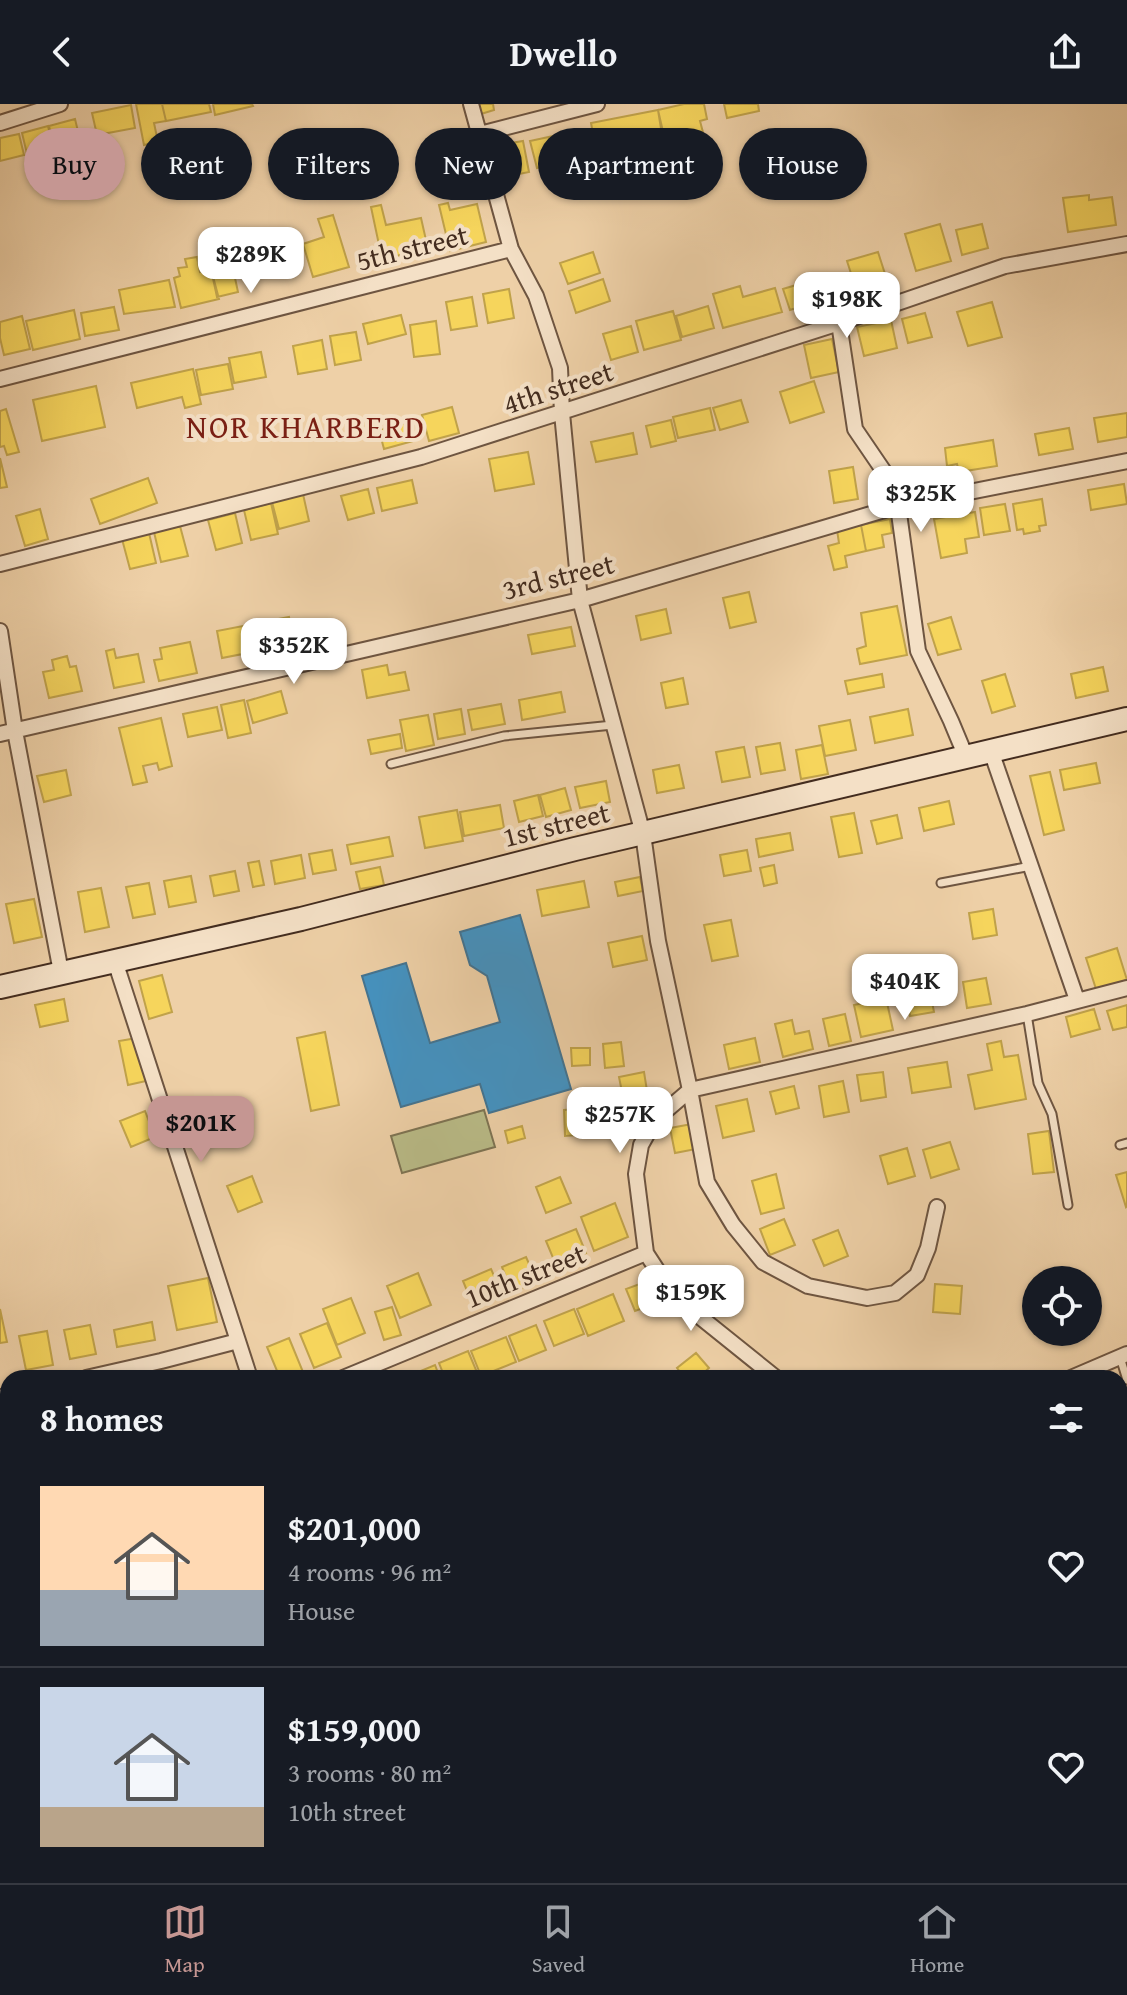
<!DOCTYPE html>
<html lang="en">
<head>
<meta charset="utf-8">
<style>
  body { margin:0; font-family:"Gentium Book Plus",serif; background:#20242c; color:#f1f3f6; height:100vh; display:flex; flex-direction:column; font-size:30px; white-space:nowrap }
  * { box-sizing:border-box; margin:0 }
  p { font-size:26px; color:#9ea1a6 }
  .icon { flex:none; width:44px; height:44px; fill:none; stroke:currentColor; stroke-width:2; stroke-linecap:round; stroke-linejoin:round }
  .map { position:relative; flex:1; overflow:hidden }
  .panel { position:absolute; left:0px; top:1266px; width:1128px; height:514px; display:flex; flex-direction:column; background:#171b24; border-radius:24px 24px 0 0; box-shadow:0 2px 6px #0004 }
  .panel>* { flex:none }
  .hud { position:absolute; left:24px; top:24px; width:1080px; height:72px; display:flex; gap:16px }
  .controls { position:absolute; left:1022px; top:1162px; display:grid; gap:16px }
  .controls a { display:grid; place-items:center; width:80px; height:80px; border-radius:50%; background:#171b24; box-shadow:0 2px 6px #0004; font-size:40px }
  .price { position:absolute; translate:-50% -68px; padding:0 18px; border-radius:16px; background:#fff; color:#222; font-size:26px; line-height:52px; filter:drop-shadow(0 2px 4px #0008) }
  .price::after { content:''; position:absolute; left:50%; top:48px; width:24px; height:18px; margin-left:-12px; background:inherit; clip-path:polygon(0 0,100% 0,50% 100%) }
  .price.active { background:#c59692; color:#111 }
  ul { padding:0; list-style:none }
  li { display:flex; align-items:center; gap:24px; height:200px; padding:0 40px }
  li+li { border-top:2px solid #363941 }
  li span { display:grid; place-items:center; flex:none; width:224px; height:160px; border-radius:0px; color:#555 }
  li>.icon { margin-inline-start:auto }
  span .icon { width:96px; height:96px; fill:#fffc; stroke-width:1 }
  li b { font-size:34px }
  h2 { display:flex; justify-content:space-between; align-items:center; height:96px; padding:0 40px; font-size:34px }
  .tag { padding:0 28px; border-radius:36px; background:#171b24; box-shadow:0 2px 6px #0004; font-size:28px; line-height:72px }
  .tag.active { background:#c59692; color:#111 }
  header { display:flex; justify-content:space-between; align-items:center; height:104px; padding:0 40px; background:#171b24; font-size:36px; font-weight:700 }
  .tabs { display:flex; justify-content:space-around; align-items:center; height:112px; border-top:2px solid #363941; background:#171b24; font-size:22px; color:#9ea1a6 }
  .tabs a { display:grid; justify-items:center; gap:4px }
  .tabs .active { color:#c59692 }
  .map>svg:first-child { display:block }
  .green { fill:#b9bb87; stroke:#7e7453; stroke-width:2 }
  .homes { fill:#f6d55c; stroke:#c0a24a; stroke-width:2 }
  .schools { fill:#4393c3; stroke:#437492; stroke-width:2 }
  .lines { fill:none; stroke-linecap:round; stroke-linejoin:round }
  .stream { stroke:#777f74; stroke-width:5 }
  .service-casing { stroke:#6e5541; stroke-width:11 }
  .minor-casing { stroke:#6e5541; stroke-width:18 }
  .secondary-casing { stroke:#432c1f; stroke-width:26 }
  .service { stroke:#f4e0c6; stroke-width:7 }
  .minor { stroke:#f4e0c6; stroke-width:14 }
  .secondary { stroke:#f4e0c6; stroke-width:22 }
  .labels { text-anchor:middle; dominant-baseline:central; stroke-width:8; stroke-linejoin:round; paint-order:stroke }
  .street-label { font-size:28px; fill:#432c1f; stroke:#f4e0c6 }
  .quarter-label { font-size:32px; letter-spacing:2px; fill:#7a1f14; stroke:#f4e0c6 }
</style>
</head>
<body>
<header><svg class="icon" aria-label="back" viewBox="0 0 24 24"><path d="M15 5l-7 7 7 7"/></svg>Dwello<svg class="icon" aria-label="share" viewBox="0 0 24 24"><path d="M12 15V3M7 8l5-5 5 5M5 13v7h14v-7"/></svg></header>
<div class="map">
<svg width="1127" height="1779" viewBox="0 0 1127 1779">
  <rect width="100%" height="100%" fill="#eed0a7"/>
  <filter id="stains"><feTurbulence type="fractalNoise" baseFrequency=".0025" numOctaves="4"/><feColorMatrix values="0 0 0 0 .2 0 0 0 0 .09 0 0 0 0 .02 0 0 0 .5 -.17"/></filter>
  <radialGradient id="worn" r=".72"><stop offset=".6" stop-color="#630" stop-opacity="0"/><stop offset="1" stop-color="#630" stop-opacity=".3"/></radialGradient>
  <path class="green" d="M484 1006 495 1043 402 1069 391 1032Z"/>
  <path class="homes" d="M136 0H162L166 17 154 19 158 38 144 41Z
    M162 0H209L211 8 166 17Z
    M213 0H252L253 2 215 11Z
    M478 0H493L494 6 481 10Z
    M684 0H704L707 15 700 17 705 36 667 45 658 6Z
    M724 0H758L759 7 727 14Z
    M131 1 135 24 97 31 92 9Z
    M658 6 664 43 632 49 630 38 596 45 591 19Z
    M75 15 81 40 55 47 49 22Z
    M48 22 54 47 28 54 22 29Z
    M581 26 587 52 537 64 530 37Z
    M19 30 24 51 0 57V34Z
    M523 37 529 68 504 73 498 41Z
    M1089 91V96L1112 93 1116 121 1068 128 1063 94Z
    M448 99 450 106 477 100 486 138 450 147 439 101Z
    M381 101 386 121 421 114 428 145 382 155 371 103Z
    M333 111 349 163 313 173 303 140 324 133 318 115Z
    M940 120 951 157 916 167 905 130Z
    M982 120 988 144 962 151 956 126Z
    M281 131 289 167 258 173 250 137Z
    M593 148 600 169 568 180 560 159Z
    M878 148 886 173 855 182 847 157Z
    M197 153 200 168 211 165 219 195 181 204 174 174 180 172 178 164 187 163 185 155Z
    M232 160 238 188 217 193 211 165Z
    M603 175 610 197 576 209 569 187Z
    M169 176 175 203 124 210 119 186Z
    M806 178 812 199 790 206 783 185Z
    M740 182 743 193 775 184 782 208 723 224 713 190Z
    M509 185 514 214 488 219 483 190Z
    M472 193 477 222 451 226 446 198Z
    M992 198 1002 233 968 242 957 208Z
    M708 202 714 224 682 233 676 212Z
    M114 203 119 226 85 232 81 209Z
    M74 206 80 235 33 246 26 217Z
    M673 207 681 236 644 246 636 217Z
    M925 209 932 233 908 239 902 215Z
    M401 211 406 230 368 240 363 220Z
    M22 212 30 245 4 251 0 234V218Z
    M891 216 897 244 864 252 857 223Z
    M436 217 440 250 414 253 410 221Z
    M631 222 638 248 611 256 603 230Z
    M356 228 361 256 335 261 330 232Z
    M832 235 839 268 811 274 804 241Z
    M322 236 327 265 298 270 293 242Z
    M261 248 266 273 234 279 229 254Z
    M228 260 233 285 201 291 196 266Z
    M193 265 201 300 185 304 182 293 137 304 131 279Z
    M814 277 824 308 790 319 780 288Z
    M96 282 105 323 42 337 33 296Z
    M741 296 748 318 720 326 713 304Z
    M452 303 459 329 429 337 422 311Z
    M710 304 715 326 678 334 673 313Z
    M6 305 19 348 7 351 4 342 0 343V307Z
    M1127 309V333L1098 338 1094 314Z
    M671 316 676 337 651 343 646 322Z
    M408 318 413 337 384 345 379 326Z
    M1069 324 1073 345 1039 351 1035 330Z
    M633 329 637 350 596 358 591 338Z
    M993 336 997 362 959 368 957 360 947 362 945 344Z
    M528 348 534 380 495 387 489 355Z
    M0 354 7 383 0 384Z
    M853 363 858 395 834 399 829 367Z
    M148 374 157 399 100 420 91 395Z
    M412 376 417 399 382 407 377 384Z
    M1124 380 1127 400 1091 406 1088 386Z
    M368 385 374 409 348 416 341 392Z
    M303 390 309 417 279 425 272 398Z
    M1042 395 1046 421 1039 422 1040 427 1024 430 1023 425 1017 426 1013 400Z
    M271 399 278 430 251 436 244 406Z
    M1005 400 1010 427 984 431 980 404Z
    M40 405 48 435 25 442 16 412Z
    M975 408 979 433 965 435 967 449 941 454 934 415Z
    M235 409 242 439 216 446 208 416Z
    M890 415 892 429 882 431 884 443 866 447 861 421Z
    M861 421 866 447 845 452 847 463 834 466 828 442 839 439 837 426Z
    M180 422 188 452 161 458 154 428Z
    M149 429 156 459 130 465 122 435Z
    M749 488 756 518 730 524 723 494Z
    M897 502 907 551 860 560 857 545 866 542 861 509Z
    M666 505 671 529 641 536 636 512Z
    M289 513 294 540 222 554 217 527Z
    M951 513 961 545 938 551 928 520Z
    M571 523 575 542 532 550 528 531Z
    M190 538 197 569 159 577 154 556 162 555 160 544Z
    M114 545 116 554 138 550 144 578 114 584 106 547Z
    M67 552 70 563 76 562 82 587 49 594 43 568 54 566 52 556Z
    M387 561 389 571 405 568 409 586 367 594 362 566Z
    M1103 563 1108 587 1076 594 1071 570Z
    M882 570 884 583 848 590 845 577Z
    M1005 570 1015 602 992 609 982 577Z
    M683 574 688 600 666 604 661 579Z
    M281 587 287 609 253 619 247 597Z
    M561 588 565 608 522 616 519 596Z
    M244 596 251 629 228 634 221 601Z
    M501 600 505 620 472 626 468 606Z
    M217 603 222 626 188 633 183 610Z
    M461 605 465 630 438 635 434 610Z
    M908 605 913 631 875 639 870 613Z
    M428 611 434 641 406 647 400 616Z
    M161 614 172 662 159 666 157 659 143 662 147 678 133 681 119 624Z
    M850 616 856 646 825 652 819 622Z
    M400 630 402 644 371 650 368 636Z
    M780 639 785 666 761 670 756 643Z
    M822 641 828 670 801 675 796 646Z
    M744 643 750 673 722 678 716 648Z
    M1096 659 1100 679 1064 686 1060 666Z
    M679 661 684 684 657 689 653 666Z
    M66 666 71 691 44 698 37 672Z
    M1050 668 1064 726 1044 731 1030 672Z
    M606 677 610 698 580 704 575 683Z
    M565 684 571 706 546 713 540 691Z
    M538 691 543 712 519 718 514 697Z
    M949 697 954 720 924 727 919 704Z
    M500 701 504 724 464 732 460 708Z
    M457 706 463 737 425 744 419 713Z
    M854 709 862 749 839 753 831 713Z
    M897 711 902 734 877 740 871 717Z
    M790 729 793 746 759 753 756 735Z
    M389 733 393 752 351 760 347 741Z
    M332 746 336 766 313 770 309 750Z
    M747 746 751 767 724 772 720 751Z
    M301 751 305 774 275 780 271 757Z
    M259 757 264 781 253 783 248 759Z
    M774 761 777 779 764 782 760 764Z
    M380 763 384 781 360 785 356 768Z
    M235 767 239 787 214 792 210 772Z
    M191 772 196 798 169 803 164 777Z
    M640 773 643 787 618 792 615 778Z
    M584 777 589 803 542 812 537 786Z
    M149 779 155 810 133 814 126 783Z
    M101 784 109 823 85 828 78 788Z
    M34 795 42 833 14 839 6 800Z
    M993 805 997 831 973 835 969 809Z
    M731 816 738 852 712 857 704 821Z
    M642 832 647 856 613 863 608 839Z
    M1117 844 1127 876 1096 885 1086 854Z
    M162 871 172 908 149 915 139 877Z
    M986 874 991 900 967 904 963 878Z
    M929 882 934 908 910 912 906 886Z
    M886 894 893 926 861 933 854 901Z
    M64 895 68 917 40 923 35 901Z
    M1127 901V923L1113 926 1107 907Z
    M1094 905 1100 925 1071 933 1066 913Z
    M845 910 851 937 829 942 823 915Z
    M792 916 795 930 809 927 813 945 783 953 775 920Z
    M325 928 339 1001 311 1007 297 934Z
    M137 934 146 977 128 981 119 937Z
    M755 934 760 958 729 965 724 941Z
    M1001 937 1004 953 1018 951 1026 995 975 1005 968 971 992 966 987 940Z
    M621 938 624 962 605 964 603 940Z
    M571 944H590V961L572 962Z
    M947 958 951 983 912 989 908 964Z
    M644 968 648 993 624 998 619 973Z
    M883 968 886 993 861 997 857 971Z
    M843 977 849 1008 824 1013 819 982Z
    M794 982 799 1004 776 1010 770 988Z
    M747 995 754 1027 723 1034 716 1002Z
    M590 1004 592 1030 565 1032 564 1006Z
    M145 1007 155 1033 131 1043 120 1017Z
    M692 1020 696 1045 675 1049 670 1024Z
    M522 1022 525 1034 508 1039 505 1027Z
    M1049 1027 1054 1068 1033 1070 1028 1030Z
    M950 1038 959 1065 931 1074 923 1046Z
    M907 1044 915 1072 888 1080 880 1052Z
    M1127 1068V1102L1126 1103 1116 1071Z
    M776 1070 784 1104 761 1110 752 1077Z
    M252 1072 262 1098 238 1108 227 1082Z
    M560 1073 571 1099 546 1109 536 1083Z
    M615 1099 628 1133 594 1147 581 1113Z
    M784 1115 795 1141 770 1151 760 1125Z
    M576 1125 586 1149 556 1161 546 1137Z
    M838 1126 848 1152 824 1162 813 1136Z
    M526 1153 537 1178 512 1189 502 1163Z
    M491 1165 503 1192 474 1204 463 1177Z
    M418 1169 431 1201 400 1214 387 1182Z
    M208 1174 217 1218 177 1226 168 1182Z
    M656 1174 665 1196 635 1207 626 1185Z
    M935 1180 962 1182 960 1210 933 1208Z
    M613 1190 624 1217 588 1232 577 1205Z
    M351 1194 365 1229 337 1241 323 1205Z
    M392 1203 401 1231 384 1236 375 1208Z
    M0 1205 7 1238 0 1239Z
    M574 1205 584 1230 554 1242 544 1217Z
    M152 1218 155 1236 117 1243 114 1226Z
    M327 1219 341 1253 314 1264 300 1230Z
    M90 1221 96 1250 70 1255 64 1226Z
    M536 1221 546 1246 519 1257 509 1232Z
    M47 1227 53 1261 26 1266 19 1232Z
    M506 1233 516 1258 481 1272 471 1247Z
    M289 1234 303 1268 289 1274H280L267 1243Z
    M468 1247 479 1273 445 1274 439 1259Z
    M696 1249 709 1264 698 1274H685L677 1264Z
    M435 1261 440 1274H404Z
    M1 1432 8 1449V1470L0 1473Z"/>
  <path class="schools" d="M520 811 571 985 489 1009 480 980 401 1003 362 872 406 859 430 939 500 918 487 872 470 861 460 828Z"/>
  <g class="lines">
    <path class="stream" d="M1120 1657 1127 1654
      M736 1779 751 1772"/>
    <defs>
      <path id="service" d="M391 660 504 632 613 621
        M941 779 1031 762
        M1027 910 1038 979 1052 1010 1068 1101
        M1120 1041 1127 1039
        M1120 1253 1127 1276
        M1120 1508 1127 1504
        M1120 1520 1127 1528
        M1120 1721 1127 1714
        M1046 1779 1054 1772"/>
      <path id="minor" d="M471 0 511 145 536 192 560 264 562 309 580 496 643 730 658 837 690 986 707 1078 733 1121 763 1158 808 1182 867 1194 895 1189 917 1171 928 1144 937 1103
        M0 19 60 0
        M480 30 597 0
        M839 219 855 325 887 372 898 402 918 547 951 617 966 653
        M0 275 511 145
        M0 460 421 353 839 219 1005 162 1127 140
        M0 527 15 627 61 868
        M0 630 580 496 898 402 1127 357
        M991 647 1077 896
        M115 857 250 1274
        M86 1274 161 1257 238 1237
        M343 1274 646 1149
        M776 1274 674 1192 646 1149 636 1070 641 1041 655 1016 690 986 1027 910 1127 884
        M1071 1274 1127 1250
        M0 1293 8 1292
        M0 1413 8 1410"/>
      <path id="secondary" d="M0 883 301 815 575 745 1127 615"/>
    </defs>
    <use href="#service" class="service-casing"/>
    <use href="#minor" class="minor-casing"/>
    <use href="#secondary" class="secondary-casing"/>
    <use href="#service" class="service"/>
    <use href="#minor" class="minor"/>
    <use href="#secondary" class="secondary"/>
  </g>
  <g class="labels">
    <g class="street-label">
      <text transform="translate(412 143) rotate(-14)">5th street</text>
      <text transform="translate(558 283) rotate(-18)">4th street</text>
      <text transform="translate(558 472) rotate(-14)">3rd street</text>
      <text transform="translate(556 720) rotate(-14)">1st street</text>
      <text transform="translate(525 1171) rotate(-22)">10th street</text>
    </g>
    <g class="quarter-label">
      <text x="306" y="322">NOR KHARBERD</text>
    </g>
  </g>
  <rect width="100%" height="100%" filter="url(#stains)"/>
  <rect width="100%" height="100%" fill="url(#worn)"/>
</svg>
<div class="controls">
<a><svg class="icon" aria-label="locate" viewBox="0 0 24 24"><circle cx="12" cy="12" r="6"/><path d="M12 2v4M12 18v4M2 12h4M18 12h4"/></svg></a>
</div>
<b class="price" style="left:251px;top:191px">$289K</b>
<b class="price" style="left:847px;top:236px">$198K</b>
<b class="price" style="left:921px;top:430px">$325K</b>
<b class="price" style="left:294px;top:582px">$352K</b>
<b class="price" style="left:905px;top:918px">$404K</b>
<b class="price" style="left:620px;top:1051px">$257K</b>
<b class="price active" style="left:201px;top:1060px">$201K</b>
<b class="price" style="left:691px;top:1229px">$159K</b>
<div class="hud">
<a class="tag active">Buy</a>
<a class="tag">Rent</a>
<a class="tag">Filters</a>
<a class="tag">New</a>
<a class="tag">Apartment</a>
<a class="tag">House</a>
</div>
<section class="panel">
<h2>8 homes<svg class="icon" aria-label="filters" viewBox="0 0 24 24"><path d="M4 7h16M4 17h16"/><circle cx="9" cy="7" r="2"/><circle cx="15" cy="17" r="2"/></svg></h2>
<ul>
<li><span style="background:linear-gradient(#ffd9b3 65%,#9aa5b1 0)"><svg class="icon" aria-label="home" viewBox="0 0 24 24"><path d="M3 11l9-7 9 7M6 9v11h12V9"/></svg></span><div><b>$201,000</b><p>4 rooms · 96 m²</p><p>House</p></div><svg class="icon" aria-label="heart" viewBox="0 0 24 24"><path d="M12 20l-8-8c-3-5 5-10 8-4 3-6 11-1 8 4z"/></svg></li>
<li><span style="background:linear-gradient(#c9d6e8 75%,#b9a48a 0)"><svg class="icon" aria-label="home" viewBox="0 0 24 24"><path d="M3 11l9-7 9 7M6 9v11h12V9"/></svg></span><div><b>$159,000</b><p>3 rooms · 80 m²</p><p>10th street</p></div><svg class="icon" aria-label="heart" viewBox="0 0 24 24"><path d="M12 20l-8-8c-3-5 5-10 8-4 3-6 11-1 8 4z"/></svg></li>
</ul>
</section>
</div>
<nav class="tabs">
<a class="active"><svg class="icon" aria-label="map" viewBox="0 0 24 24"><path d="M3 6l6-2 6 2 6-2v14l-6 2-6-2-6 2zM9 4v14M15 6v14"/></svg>Map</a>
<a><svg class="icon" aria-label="saved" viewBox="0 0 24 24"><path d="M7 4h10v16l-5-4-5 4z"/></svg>Saved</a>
<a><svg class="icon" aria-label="home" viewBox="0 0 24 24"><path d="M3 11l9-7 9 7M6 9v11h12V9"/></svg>Home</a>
</nav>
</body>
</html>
